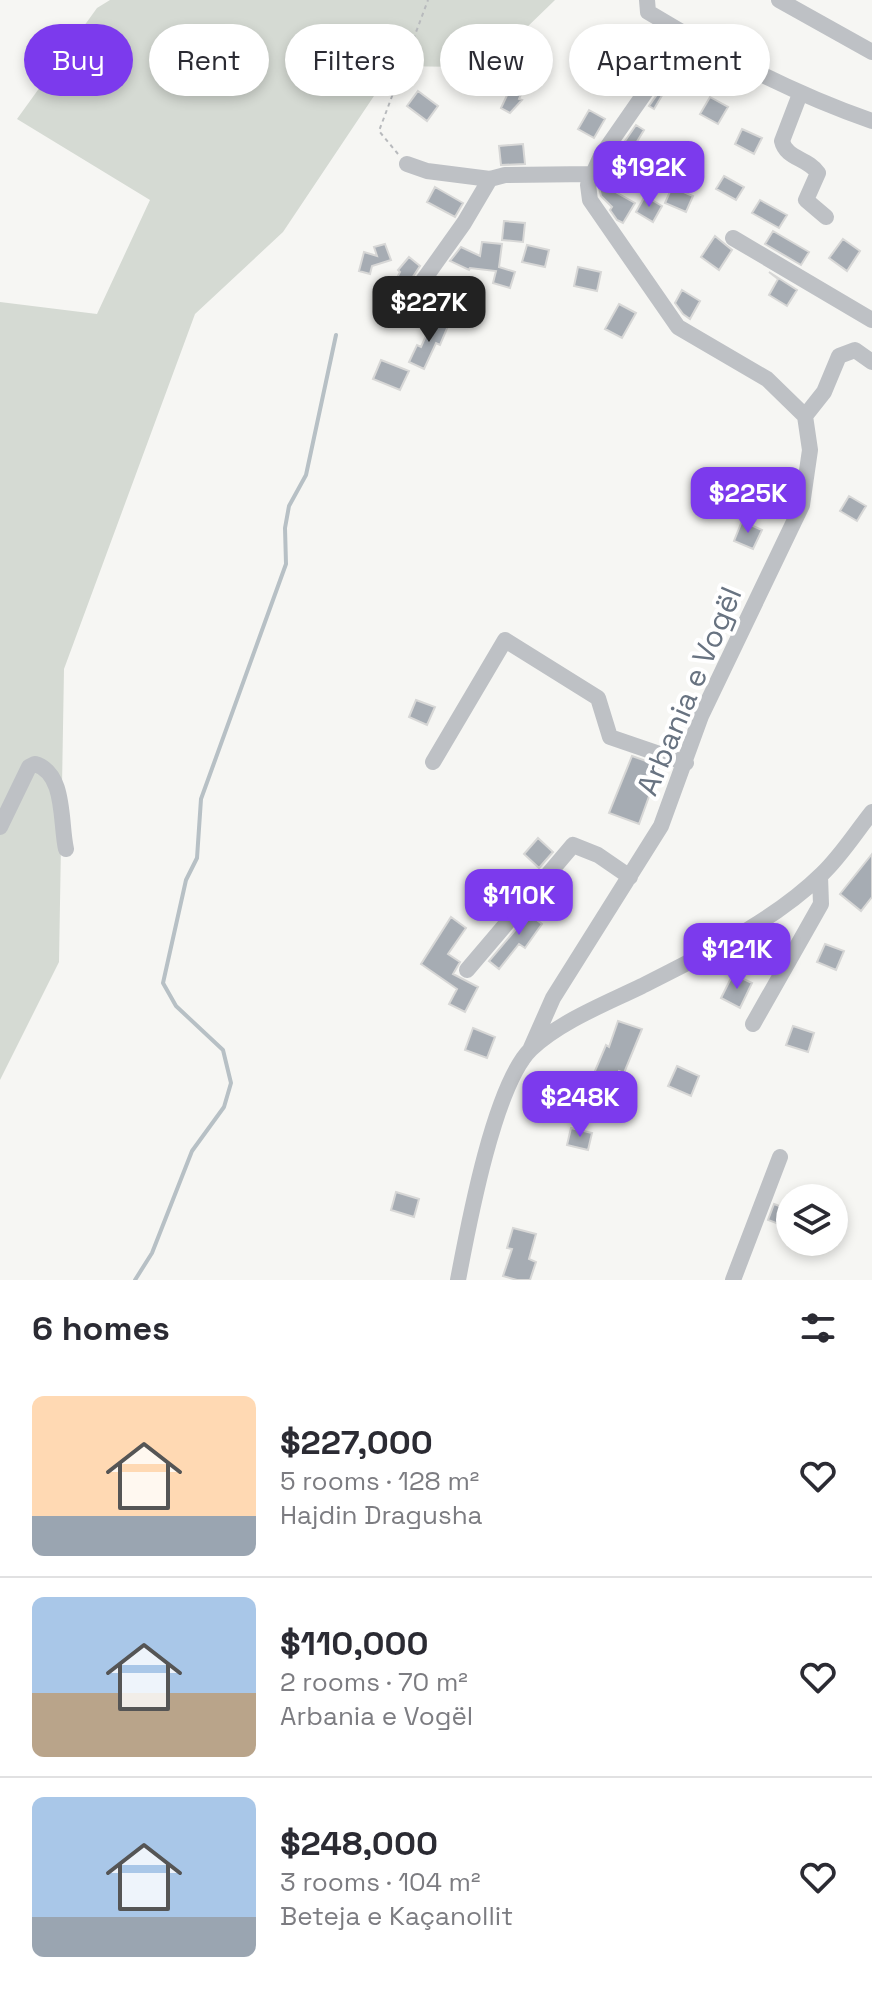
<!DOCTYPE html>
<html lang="en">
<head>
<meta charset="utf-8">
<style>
  body { margin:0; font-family:"Space Grotesk",sans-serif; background:#f2f2f3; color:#2b2b33; height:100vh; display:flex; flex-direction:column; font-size:30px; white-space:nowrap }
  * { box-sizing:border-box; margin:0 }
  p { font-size:26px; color:#7c7c81 }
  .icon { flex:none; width:44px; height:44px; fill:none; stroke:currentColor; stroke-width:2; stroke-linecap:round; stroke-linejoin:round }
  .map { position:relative; height:1280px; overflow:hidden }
  .details { display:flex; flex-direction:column; background:#fff; flex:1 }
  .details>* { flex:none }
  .guide { position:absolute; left:24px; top:24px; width:824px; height:72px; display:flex; gap:16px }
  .fabs { position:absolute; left:776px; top:1184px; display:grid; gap:16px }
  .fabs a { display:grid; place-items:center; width:72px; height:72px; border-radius:50%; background:#fff; box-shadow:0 4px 12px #0003; font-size:40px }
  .price { position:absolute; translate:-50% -68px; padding:0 18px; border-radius:16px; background:#7c3aed; color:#fff; font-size:26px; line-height:52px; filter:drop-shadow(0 2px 4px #0008) }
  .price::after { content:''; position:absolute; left:50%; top:48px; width:24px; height:18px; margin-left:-12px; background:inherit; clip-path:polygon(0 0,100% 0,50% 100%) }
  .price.active { background:#222; color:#fff }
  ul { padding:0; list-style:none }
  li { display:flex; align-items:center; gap:24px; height:200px; padding:0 32px }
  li+li { border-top:2px solid #e1e1e2 }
  li span { display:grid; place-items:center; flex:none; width:224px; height:160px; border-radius:12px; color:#555 }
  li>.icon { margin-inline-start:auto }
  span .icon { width:96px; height:96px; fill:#fffc; stroke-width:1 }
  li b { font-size:34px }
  h2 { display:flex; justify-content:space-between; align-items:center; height:96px; padding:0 32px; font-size:34px }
  .pill { padding:0 28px; border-radius:36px; background:#fff; box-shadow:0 4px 12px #0003; font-size:28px; line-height:72px }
  .pill.active { background:#7c3aed; color:#fff }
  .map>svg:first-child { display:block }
  .green { fill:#d5dad3 }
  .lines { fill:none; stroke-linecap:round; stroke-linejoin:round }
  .stream { stroke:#b7c0c5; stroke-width:4 }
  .building { fill:#a6acb3; stroke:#d7d7d6; stroke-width:2 }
  .path { stroke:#b8babd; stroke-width:2; stroke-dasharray:4 4; stroke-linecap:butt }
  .minor { stroke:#bec1c5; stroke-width:16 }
  .labels { text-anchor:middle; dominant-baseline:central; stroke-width:8; stroke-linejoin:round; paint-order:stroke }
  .street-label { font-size:30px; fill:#687381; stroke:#fff }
</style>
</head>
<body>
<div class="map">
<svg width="872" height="1280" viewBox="0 0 872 1280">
  <rect width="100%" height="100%" fill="#f6f6f3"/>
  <path class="green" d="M110 0H555L521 33 462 67 394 66 283 232 195 314 64 669 59 962 0 1080V302L97 314 150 200 17 119 97 8Z"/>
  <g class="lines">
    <path class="stream" d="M135 1280 152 1253 192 1151 224 1107 231 1083 223 1050 176 1006 163 983 186 880 197 858 201 799 286 564 285 528 289 506 306 475 336 335"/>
  </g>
  <path class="building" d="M675 69 690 77 683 89 670 82 654 109 649 106Z
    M516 76 527 81 519 99 522 100 510 113 501 108Z
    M418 91 438 106 427 121 407 106Z
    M710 97 728 107 718 124 700 114Z
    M589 110 605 119 594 138 578 129Z
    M636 125 644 130 624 163 614 157Z
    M742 129 762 138 754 154 735 144Z
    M523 144 525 164 501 165 499 146Z
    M724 176 744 187 736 200 716 189Z
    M603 178 615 186 612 190 635 203 623 223 617 220 610 210 612 207 601 196 599 187Z
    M435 187 463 203 455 217 427 202Z
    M672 187 693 196 686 212 665 203Z
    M645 196 662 206 653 222 636 212Z
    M760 200 787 215 779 228 752 213Z
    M504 221 525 223 523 242 502 240Z
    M773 231 809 252 801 265 765 244Z
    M715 236 732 250 719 270 701 257Z
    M843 239 860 251 847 271 829 258Z
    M482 242 502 244 499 267 515 272 510 288 493 283 496 271 470 268 469 270 450 261 461 247 480 256Z
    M385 244 391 260 372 266 370 274 359 271 364 252 377 256 374 247Z
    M527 245 549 250 545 267 522 262Z
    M409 257 420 266 404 290 406 291 401 302 388 295 400 272 398 270Z
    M578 267 601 272 597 291 574 286Z
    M769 272 797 290 787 306 769 295 778 279Z
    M682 290 700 301 690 319 683 314 675 303Z
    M619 304 636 313 622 338 605 329Z
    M433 320 448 326 440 345 436 343 424 369 409 362 417 345 421 347Z
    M381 360 409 371 400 390 373 379Z
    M849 496 866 506 857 521 840 511Z
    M742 521 762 530 753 549 734 541Z
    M416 700 435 707 427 725 409 717Z
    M632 756 660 766 639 824 609 813Z
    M538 838 553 852 539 868 524 854Z
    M872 854V897L861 911 840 894Z
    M545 895 548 897 533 917 542 924 525 948 519 944 499 969 489 961Z
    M451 917 466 928 448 954 460 962 453 974 478 987 465 1012 449 1004 457 989 421 964Z
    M825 944 844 951 836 970 817 962Z
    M733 974 752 983 740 1008 721 998Z
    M618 1021 642 1029 624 1073 619 1071 610 1094 589 1085 606 1045 609 1047Z
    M793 1026 814 1033 808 1052 786 1045Z
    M473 1028 495 1037 487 1058 465 1050Z
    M677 1066 699 1076 691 1096 668 1086Z
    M571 1128 592 1133 588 1150 567 1145Z
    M396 1192 419 1199 414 1217 391 1210Z
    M774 1204 790 1210 787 1227 768 1220Z
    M513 1228 536 1234 529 1259 536 1262 530 1280H517L503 1276 512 1249 507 1248Z"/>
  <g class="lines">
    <path class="path" d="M398 154 379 131 428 0"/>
    <path class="minor" d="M647 0 648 12C719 55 794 94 872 121
      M779 0 872 52
      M800 94 782 141C786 159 808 158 818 173L806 200 826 217
      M407 164 427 171 490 179
      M733 238 872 320
      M422 282 464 223 490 179 505 175 591 174
      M805 416 824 392 839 356 855 350 872 362
      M433 762 505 640 598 698 610 737 686 763
      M0 827 29 767 35 764C66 773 60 823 66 849
      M467 970 573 845 598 855 630 877
      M753 1024 821 904 820 876
      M530 1050 553 998 661 826 701 716 802 505 810 450 805 416 767 379 678 327 590 200 588 185 601 156 685 35
      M458 1280C468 1227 494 1085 531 1049 561 1021 605 1004 642 986 704 954 772 923 822 874 841 856 856 832 872 812
      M733 1280 780 1157"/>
  </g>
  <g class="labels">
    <g class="street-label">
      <text transform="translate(689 691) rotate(-67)">Arbania e Vogël</text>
    </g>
  </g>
</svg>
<div class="fabs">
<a><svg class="icon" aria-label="layers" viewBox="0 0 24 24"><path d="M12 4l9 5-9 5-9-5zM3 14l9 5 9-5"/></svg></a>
</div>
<b class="price" style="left:649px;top:209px">$192K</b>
<b class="price active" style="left:429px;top:344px">$227K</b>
<b class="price" style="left:748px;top:535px">$225K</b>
<b class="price" style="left:519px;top:937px">$110K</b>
<b class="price" style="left:737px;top:991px">$121K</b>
<b class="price" style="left:580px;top:1139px">$248K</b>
<div class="guide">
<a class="pill active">Buy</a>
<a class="pill">Rent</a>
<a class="pill">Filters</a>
<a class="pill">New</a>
<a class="pill">Apartment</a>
</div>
</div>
<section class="details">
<h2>6 homes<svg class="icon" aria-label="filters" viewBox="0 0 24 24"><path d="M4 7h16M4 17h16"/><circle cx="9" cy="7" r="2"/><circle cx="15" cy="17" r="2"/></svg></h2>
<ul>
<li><span style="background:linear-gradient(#ffd9b3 75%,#9aa5b1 0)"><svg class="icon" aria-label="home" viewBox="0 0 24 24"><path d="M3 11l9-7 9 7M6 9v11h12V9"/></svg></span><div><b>$227,000</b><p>5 rooms · 128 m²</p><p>Hajdin Dragusha</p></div><svg class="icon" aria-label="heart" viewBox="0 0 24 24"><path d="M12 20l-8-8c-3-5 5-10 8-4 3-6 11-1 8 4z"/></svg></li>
<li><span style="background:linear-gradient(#a9c7e8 60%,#b9a48a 0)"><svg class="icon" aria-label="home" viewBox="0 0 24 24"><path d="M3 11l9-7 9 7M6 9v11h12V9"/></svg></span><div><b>$110,000</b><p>2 rooms · 70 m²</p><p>Arbania e Vogël</p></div><svg class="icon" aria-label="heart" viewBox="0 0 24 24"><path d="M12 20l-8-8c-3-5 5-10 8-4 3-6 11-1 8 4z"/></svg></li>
<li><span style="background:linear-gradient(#a9c7e8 75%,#9aa5b1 0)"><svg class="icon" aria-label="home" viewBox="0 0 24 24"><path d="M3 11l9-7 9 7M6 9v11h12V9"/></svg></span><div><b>$248,000</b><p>3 rooms · 104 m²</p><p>Beteja e Kaçanollit</p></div><svg class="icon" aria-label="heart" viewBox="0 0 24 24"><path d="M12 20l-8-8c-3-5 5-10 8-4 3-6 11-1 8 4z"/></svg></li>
</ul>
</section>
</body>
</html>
